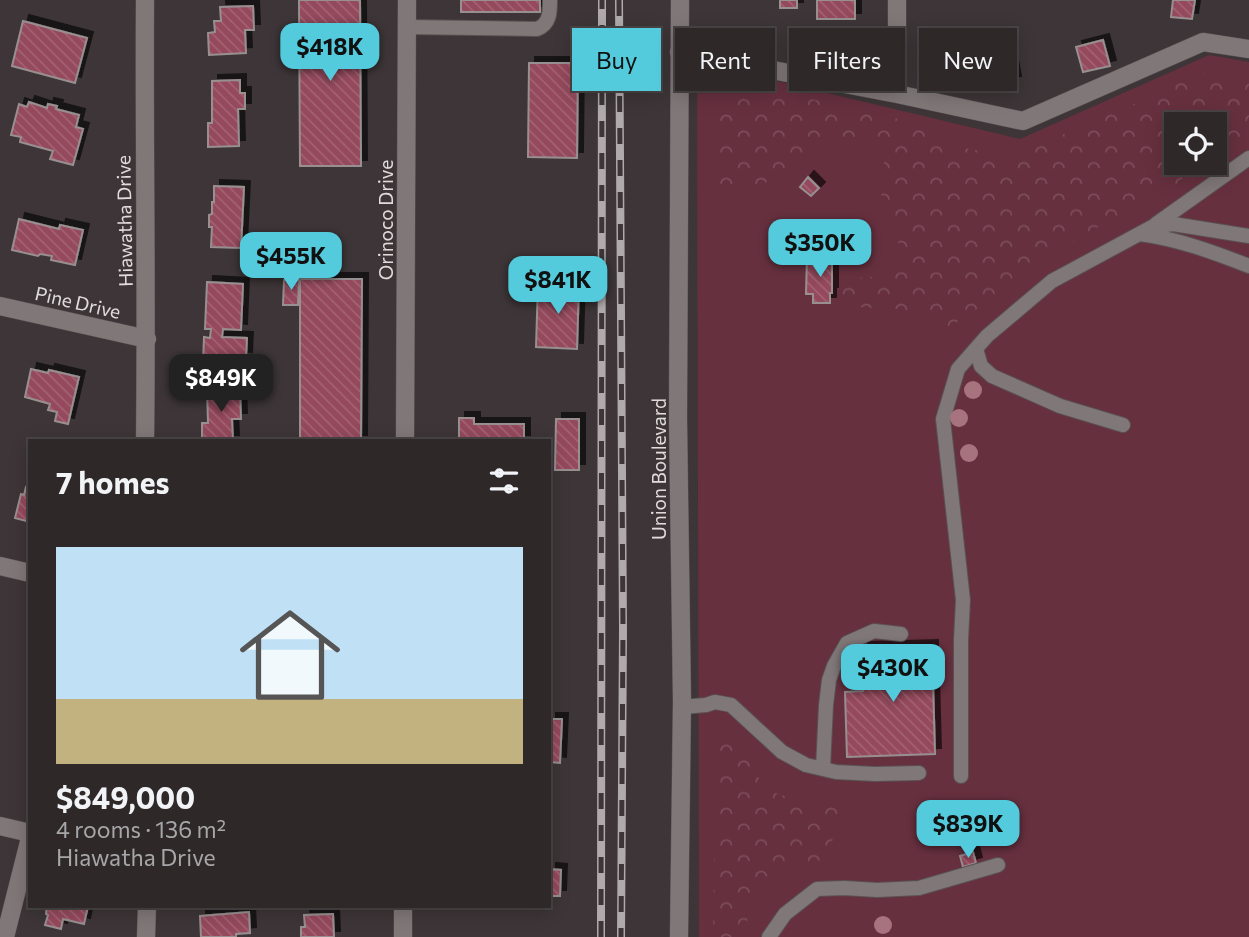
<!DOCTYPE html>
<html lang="en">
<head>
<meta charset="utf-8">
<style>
  body { margin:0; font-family:Commissioner,sans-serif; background:#363031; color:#f1f3f6; height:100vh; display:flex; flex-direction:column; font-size:26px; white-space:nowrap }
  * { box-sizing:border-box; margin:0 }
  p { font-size:23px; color:#a7a6a8 }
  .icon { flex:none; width:38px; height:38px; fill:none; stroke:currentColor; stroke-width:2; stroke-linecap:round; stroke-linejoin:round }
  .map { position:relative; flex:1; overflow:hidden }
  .details { position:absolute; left:28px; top:439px; width:523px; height:469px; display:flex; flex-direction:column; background:#2e2829; border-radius:0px; box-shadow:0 4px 18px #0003,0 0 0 2px #494446 }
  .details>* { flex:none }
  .hud { position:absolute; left:572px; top:28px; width:570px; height:63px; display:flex; gap:14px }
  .tools { position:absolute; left:1164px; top:112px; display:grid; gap:14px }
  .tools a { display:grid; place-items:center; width:63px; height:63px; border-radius:0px; background:#2e2829; box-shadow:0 4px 18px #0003,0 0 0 2px #494446; font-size:35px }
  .price { position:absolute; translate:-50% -60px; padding:0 16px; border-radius:14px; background:#54cadd; color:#111; font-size:23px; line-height:46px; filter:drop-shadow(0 2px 4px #0008) }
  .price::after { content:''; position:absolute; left:50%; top:42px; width:21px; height:16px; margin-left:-10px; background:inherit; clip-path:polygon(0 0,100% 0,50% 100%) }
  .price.active { background:#222; color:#fff }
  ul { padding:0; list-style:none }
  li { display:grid; align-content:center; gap:14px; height:371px; padding:0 28px }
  li span { display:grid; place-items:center; height:217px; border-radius:0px; color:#555 }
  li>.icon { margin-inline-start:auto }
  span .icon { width:126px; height:126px; fill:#fffc; stroke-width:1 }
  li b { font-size:30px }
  h2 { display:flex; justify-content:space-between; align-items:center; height:84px; padding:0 28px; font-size:30px }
  .chip { padding:0 24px; border-radius:0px; background:#2e2829; box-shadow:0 4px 18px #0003,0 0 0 2px #494446; font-size:24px; line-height:63px }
  .chip.active { background:#54cadd; color:#111 }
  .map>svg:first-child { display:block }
  .grass { fill:#67303f; fill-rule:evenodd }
  .forest { fill:url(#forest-crowns) }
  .building { fill:url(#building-back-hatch); stroke:#988f91; stroke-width:2; filter:url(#shadow) }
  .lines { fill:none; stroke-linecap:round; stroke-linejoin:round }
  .lane-casing { stroke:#595253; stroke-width:16 }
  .street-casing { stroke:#595253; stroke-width:19 }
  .secondary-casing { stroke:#595253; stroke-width:19 }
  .lane { stroke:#807779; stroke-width:14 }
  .street { stroke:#807779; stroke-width:18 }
  .secondary { stroke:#807779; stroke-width:18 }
  .rail-casing { stroke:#b0aaac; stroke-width:8 }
  .rail { stroke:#3d3537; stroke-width:5; stroke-dasharray:16; stroke-linecap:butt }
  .tree { fill:#a7737f }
  .labels { text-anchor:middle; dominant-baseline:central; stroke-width:5; stroke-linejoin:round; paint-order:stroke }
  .street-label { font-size:19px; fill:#e0dbdc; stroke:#3d3537 }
</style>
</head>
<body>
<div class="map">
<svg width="1249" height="937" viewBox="0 0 1249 937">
  <defs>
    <pattern id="forest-crowns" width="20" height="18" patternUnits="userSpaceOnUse" patternTransform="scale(1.75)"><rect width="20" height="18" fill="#67303f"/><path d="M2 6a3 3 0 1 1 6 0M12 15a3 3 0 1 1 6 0" fill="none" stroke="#7c4d5a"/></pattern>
    <pattern id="building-back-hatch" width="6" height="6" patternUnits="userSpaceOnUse" patternTransform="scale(1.75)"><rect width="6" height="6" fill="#94485c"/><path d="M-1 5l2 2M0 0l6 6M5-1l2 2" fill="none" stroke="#a36273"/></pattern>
    <filter id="shadow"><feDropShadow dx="6" dy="-6" stdDeviation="0" flood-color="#0009"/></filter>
  </defs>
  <rect width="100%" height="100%" fill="#3d3537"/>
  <path class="grass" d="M1209 55 1249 62V937H699L697 62 1020 139ZM1176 124H1214V163H1176Z"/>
  <path class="forest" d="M1199 72 1242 83H1249V144L1246 147 1215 157 1214 124H1176V163H1200L1175 185 1142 205 1094 229 1056 252 1019 286 981 306 948 328 931 318 916 316 900 309 853 307 841 295 849 279 866 277H890C896 262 902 244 896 229 890 215 883 209 881 193 880 172 889 166 880 144L863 139H839L807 153 762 185 734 193 718 188V113L723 87 730 80 898 119 959 147 1002 155 1034 149 1086 123 1136 103 1170 81Z
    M722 742 732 743 749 756 754 772 770 791 790 798 811 801 831 800 842 807C840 818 831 851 823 858 816 864 807 863 798 866 791 869 786 874 779 875 771 877 758 875 754 883 747 895 748 923 746 937H713L716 754Z"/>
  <path class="building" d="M299 0H360L361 166H300Z
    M461 0H540V12H461Z
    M780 0H797V8H780Z
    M817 0H855V19H817Z
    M1173 0H1195L1192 19 1171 17Z
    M253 6 254 30H245L246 53 209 55 208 33 215 32 214 21H221L220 7Z
    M23 21 87 38 75 83 12 66Z
    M1103 40 1110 66 1083 72 1076 47Z
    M529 63H578L577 158 528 157Z
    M1012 66 1015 82 999 85 995 70Z
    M240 80V93H245V109H238L239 146 208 147V123H212V81Z
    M29 102 47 108 48 104 57 106 56 109 79 115 76 127 83 129 73 165 50 159 53 151 20 142 21 137 11 135 19 104 27 107Z
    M808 177 819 188 811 196 800 187Z
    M214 186 244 187 241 248 211 247 212 227H209V215L212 214V202H214Z
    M19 219 59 229 60 225 83 230 75 265 51 260 52 256 40 254 38 256 12 250Z
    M807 257H832V293H830V303H813V294H806Z
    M300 279H362L361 441H300Z
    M284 280H299L298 305H283Z
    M207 282 243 284 241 330 223 329 222 337 247 338 246 358 229 357V363L203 362 204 337 210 338 211 329H205Z
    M538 283 579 284 577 349 536 347Z
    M31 369 48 373 49 370 79 377 68 424 55 421 57 412 48 410 50 404 25 397Z
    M207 389H240L241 419H232L233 441H202V423H208Z
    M459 418H474V424H524V441H459Z
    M556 419H579V470H555Z
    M26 487 30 488V522L15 518 21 494 24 495Z
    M932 646 935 754 847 757 845 692 863 691 862 648Z
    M550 719H562L560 763 550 762Z
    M973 852 976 863 963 867 960 856Z
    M550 869 561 870 560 896H550Z
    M47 906H88L84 924 63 919 61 929 45 925 48 915 46 914Z
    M249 912 250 933 236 934V937H201L200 916Z
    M333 914 334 937H301V927H305L304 915Z"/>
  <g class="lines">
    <defs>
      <path id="lane" d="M407 27 537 29C550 24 550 12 550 0
        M1156 224 1249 158
        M1140 234C1178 239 1213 252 1249 266
        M976 349 981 366 992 376 1060 406 1123 425
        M682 707 706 705 715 702 731 705 782 752 806 765 836 772 875 774 919 773
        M823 769 826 705 829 680 834 666 847 643 874 631 901 634
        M961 776V640L963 600 943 419 958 369 987 336 1052 281 1152 227 1173 224 1249 236
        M769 937 785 914 817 889 844 888 877 890 919 888 998 865"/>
      <path id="street" d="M145 0C144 147 147 294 145 441
        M897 0V94
        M679 52 897 94 1023 121 1203 42 1249 49
        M0 306 147 339
        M0 566 30 573
        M0 826 30 833
        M5 937 30 838
        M146 937 147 906"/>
      <path id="secondary" d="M405 441 407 0
        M403 937V906
        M679 937 682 701 678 419 680 0"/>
    </defs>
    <use href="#lane" class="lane-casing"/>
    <use href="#street" class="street-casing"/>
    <use href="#secondary" class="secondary-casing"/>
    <use href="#lane" class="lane"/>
    <use href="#street" class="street"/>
    <use href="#secondary" class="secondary"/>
    <defs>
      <path id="rail" d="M619 0 623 630 621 937
        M601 937 602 0"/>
    </defs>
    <use href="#rail" class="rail-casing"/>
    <use href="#rail" class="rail"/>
  </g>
  <g class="tree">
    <circle cx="973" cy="390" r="9"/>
    <circle cx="959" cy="418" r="9"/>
    <circle cx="969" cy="453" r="9"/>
    <circle cx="883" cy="925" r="9"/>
  </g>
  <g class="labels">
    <g class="street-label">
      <text transform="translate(385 220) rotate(-90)">Orinoco Drive</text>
      <text transform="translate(124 221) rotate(-91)">Hiawatha Drive</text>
      <text transform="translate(78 302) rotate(13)">Pine Drive</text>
      <text transform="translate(658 469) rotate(-90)">Union Boulevard</text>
    </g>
  </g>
</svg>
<div class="tools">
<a><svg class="icon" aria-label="locate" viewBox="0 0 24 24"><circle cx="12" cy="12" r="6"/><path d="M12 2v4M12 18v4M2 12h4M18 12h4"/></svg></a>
</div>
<b class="price" style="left:330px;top:83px">$418K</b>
<b class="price" style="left:820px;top:279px">$350K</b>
<b class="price" style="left:291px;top:292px">$455K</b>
<b class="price" style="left:558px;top:316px">$841K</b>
<b class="price active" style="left:221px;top:414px">$849K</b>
<b class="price" style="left:893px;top:704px">$430K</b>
<b class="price" style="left:968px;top:860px">$839K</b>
<div class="hud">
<a class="chip active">Buy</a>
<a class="chip">Rent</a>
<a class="chip">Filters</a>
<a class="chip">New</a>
</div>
<section class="details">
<h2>7 homes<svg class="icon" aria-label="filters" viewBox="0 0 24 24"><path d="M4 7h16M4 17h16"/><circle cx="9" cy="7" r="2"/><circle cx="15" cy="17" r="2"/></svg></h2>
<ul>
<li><span style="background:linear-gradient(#bfe0f5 70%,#c2b280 0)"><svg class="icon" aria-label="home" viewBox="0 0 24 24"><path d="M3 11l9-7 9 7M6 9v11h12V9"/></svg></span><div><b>$849,000</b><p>4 rooms · 136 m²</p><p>Hiawatha Drive</p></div></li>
</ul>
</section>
</div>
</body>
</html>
